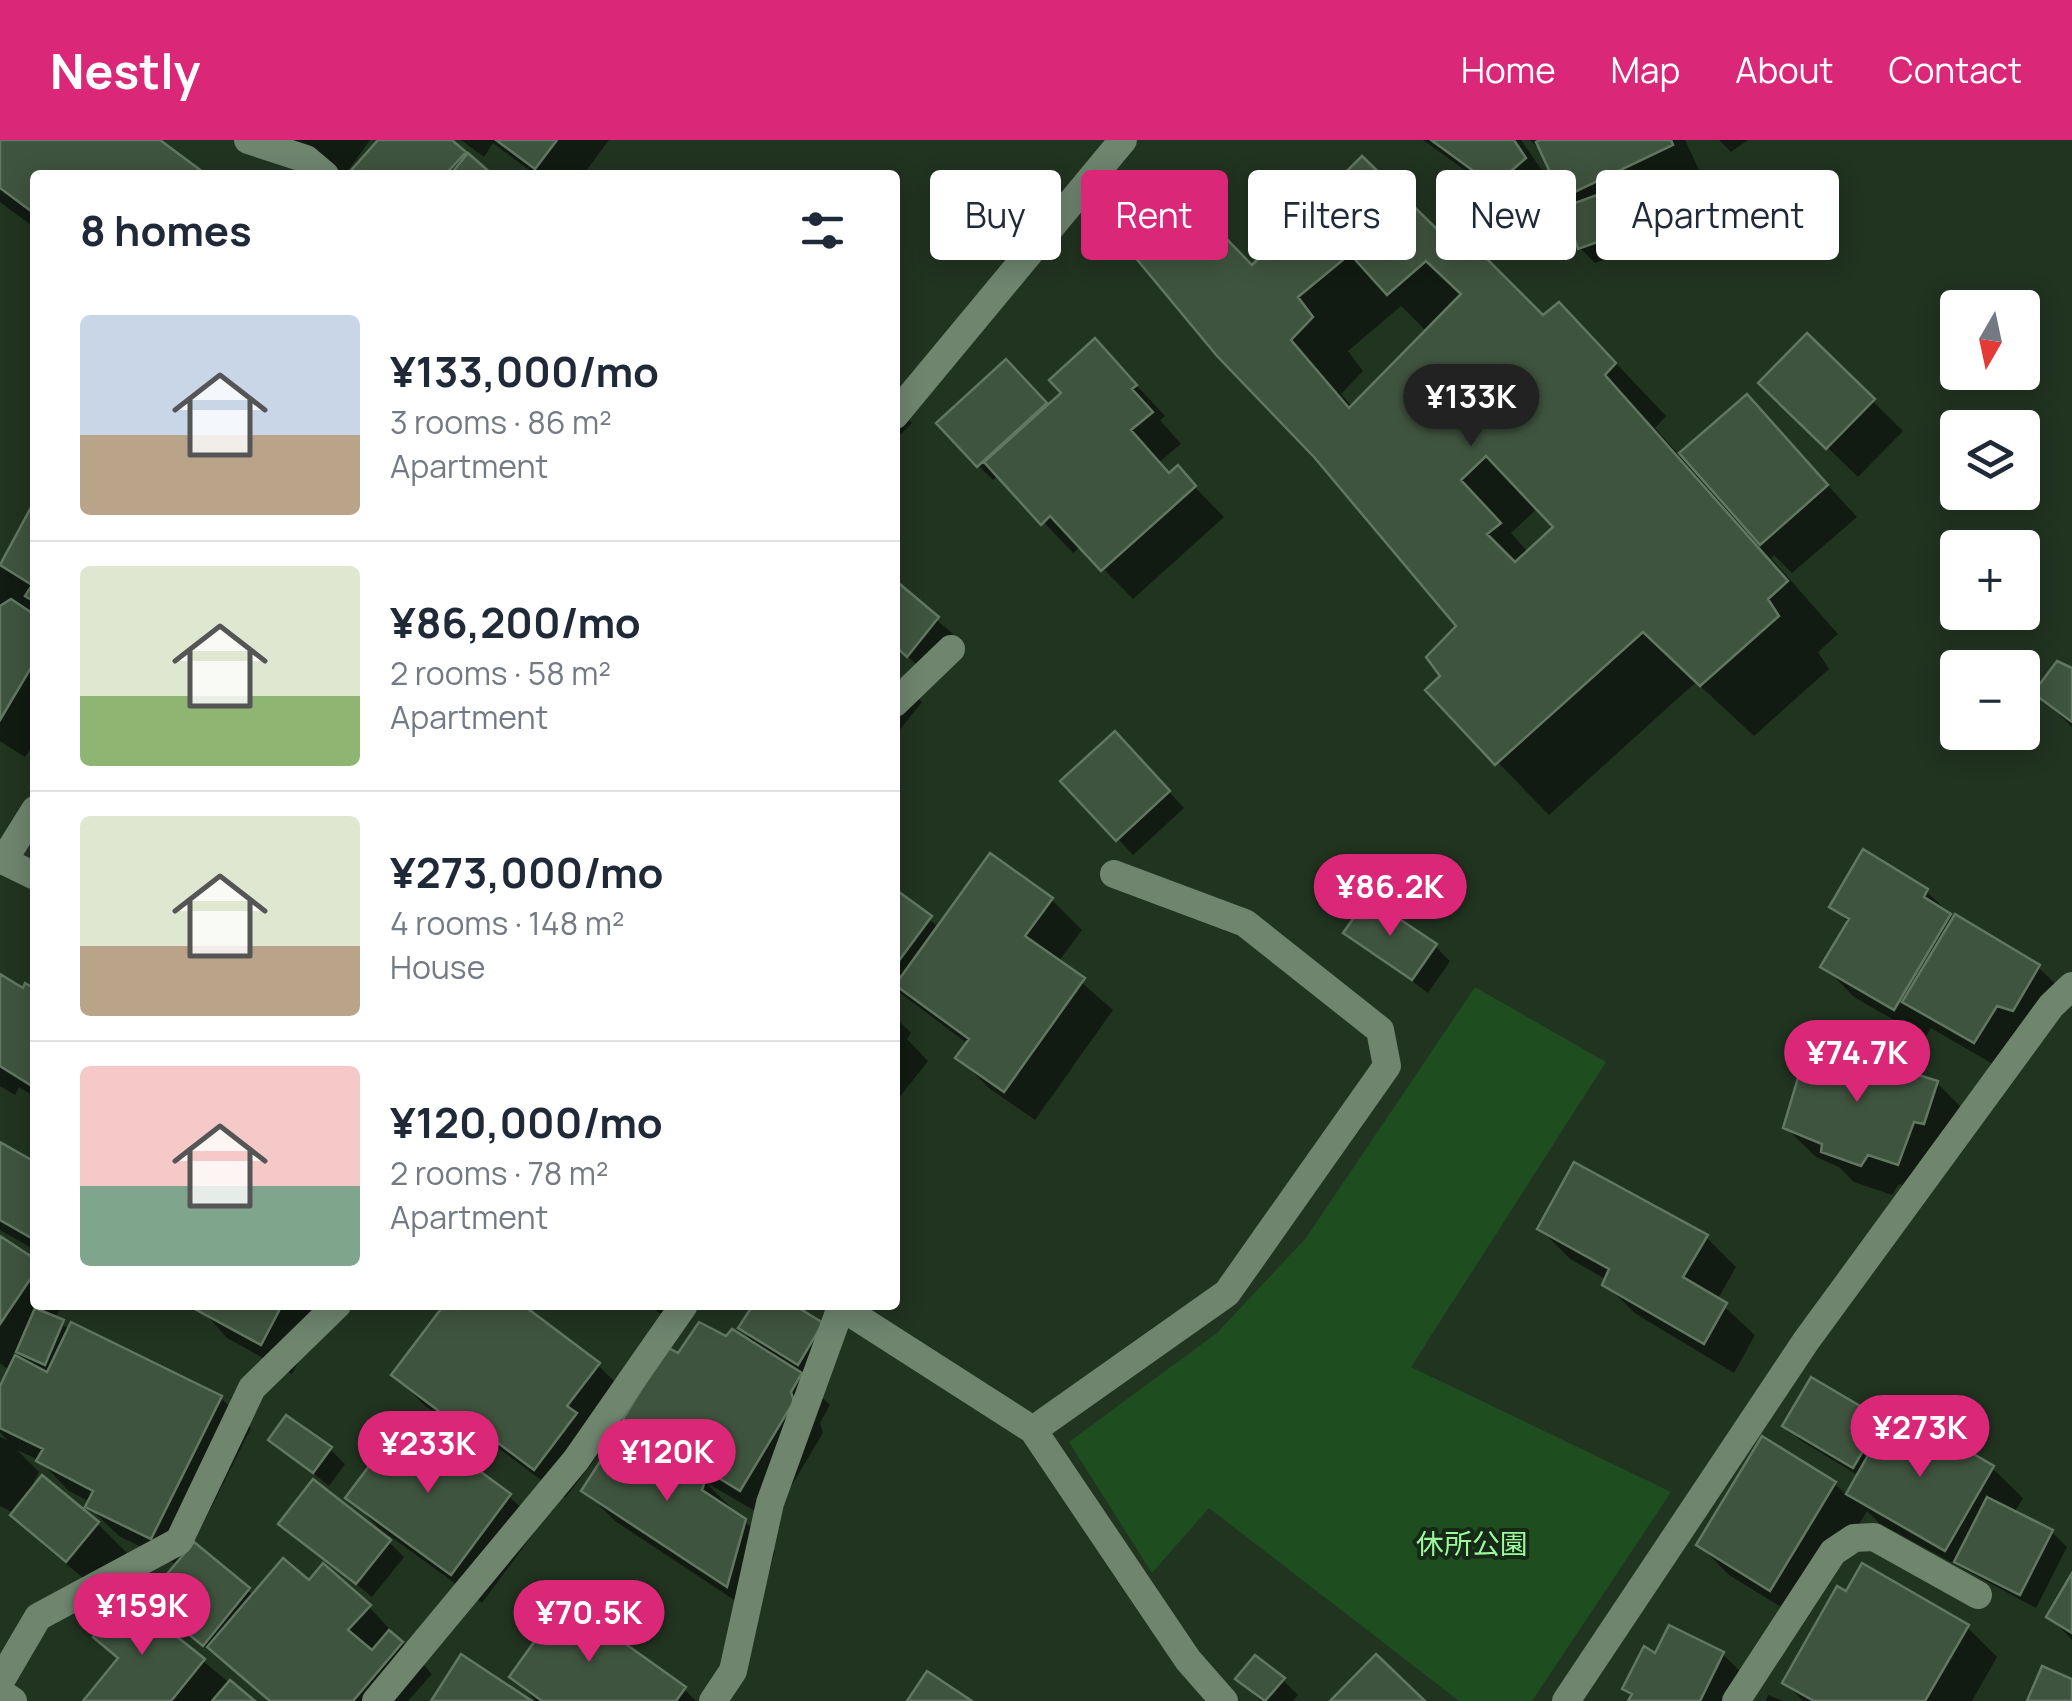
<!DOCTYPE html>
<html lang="en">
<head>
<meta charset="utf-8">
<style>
  body { margin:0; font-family:Manrope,"Noto Sans JP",sans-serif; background:#f6f6f7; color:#1f2937; height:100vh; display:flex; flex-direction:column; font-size:38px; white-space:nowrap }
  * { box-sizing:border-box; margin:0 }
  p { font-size:32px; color:#747a83 }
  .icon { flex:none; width:55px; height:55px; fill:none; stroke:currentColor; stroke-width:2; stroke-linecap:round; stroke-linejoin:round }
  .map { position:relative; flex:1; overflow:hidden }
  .panel { position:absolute; left:30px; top:30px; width:870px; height:1140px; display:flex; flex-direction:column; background:#fff; border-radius:10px; box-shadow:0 5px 25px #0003 }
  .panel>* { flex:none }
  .banner { position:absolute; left:930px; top:30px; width:950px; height:90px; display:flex; gap:20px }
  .needle { width:65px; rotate:189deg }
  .controls { position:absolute; left:1940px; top:150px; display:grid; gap:20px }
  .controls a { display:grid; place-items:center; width:100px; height:100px; border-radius:10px; background:#fff; box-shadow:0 5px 25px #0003; font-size:50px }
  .price { position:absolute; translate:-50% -85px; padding:0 22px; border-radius:35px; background:#db2777; color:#fff; font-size:32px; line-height:65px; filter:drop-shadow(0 2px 5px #0008) }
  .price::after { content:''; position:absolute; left:50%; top:60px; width:30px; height:22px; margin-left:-15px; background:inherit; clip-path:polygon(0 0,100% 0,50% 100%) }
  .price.selected { background:#222; color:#fff }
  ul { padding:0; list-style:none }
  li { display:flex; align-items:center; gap:30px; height:250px; padding:0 50px }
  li+li { border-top:2px solid #e0e1e3 }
  li span { display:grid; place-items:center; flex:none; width:280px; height:200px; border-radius:10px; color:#555 }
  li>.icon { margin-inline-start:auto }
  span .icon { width:120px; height:120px; fill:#fffc; stroke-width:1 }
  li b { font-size:42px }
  h2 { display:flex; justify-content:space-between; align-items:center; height:120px; padding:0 50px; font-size:42px }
  .tag { padding:0 35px; border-radius:10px; background:#fff; box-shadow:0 5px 25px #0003; font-size:35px; line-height:90px }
  .tag.selected { background:#db2777; color:#fff }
  header { display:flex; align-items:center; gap:60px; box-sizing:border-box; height:140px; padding:0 50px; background:#db2777; color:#fff }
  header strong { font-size:48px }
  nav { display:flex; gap:55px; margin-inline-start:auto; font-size:35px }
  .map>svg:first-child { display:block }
  .green { fill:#1e4d20 }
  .shadow { fill:#0007; fill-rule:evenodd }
  .building { fill:#3f543e; stroke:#617761; stroke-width:2.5; fill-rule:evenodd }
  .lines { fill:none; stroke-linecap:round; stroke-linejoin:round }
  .service { stroke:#6f856e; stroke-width:28 }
  .minor { stroke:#6f856e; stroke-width:28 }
  .labels { text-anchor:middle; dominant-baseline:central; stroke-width:8; stroke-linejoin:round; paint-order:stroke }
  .park-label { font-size:28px; fill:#9cfa9c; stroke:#172a17 }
</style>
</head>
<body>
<header>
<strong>Nestly</strong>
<nav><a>Home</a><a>Map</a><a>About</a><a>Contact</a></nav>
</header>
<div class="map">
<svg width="2072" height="1561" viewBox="0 0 2072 1561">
  <rect width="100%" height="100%" fill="#213420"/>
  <path class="green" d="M1475 847 1606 922 1411 1227 1671 1352 1532 1561H1459L1209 1368 1152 1433 1069 1302 1218 1192 1306 1098Z"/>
  <path class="shadow" d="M0 0H155L203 35H35V88L0 62Z
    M287 0H370L345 35H336Z
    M381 0H448L490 35H351Z
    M461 0H609L583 35H536L493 3 484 17Z
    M1423 0H1521L1555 49 1526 74Z
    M1530 0H1685L1702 36 1639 65 1653 103 1595 123 1580 108 1574 66 1565 56 1545 15Z
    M1719 0H1748L1731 12Z
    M1443 100 1543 178 1611 218 1666 276 1655 288 1680 316 1747 257 1857 377 1792 433 1774 415 1771 418 1838 494 1818 512 1829 529 1754 596 1696 542 1549 675 1428 550 1444 536 1460 486 1316 315 1253 128ZM1401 166 1427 192 1353 268 1341 254 1363 231 1348 211ZM1538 368 1556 387 1529 413 1511 393Z
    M1807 196 1903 291 1858 337 1761 243Z
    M1095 201 1165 276 1160 280 1181 304 1159 322 1171 334 1177 329 1224 377 1133 459 1081 406 1073 413 999 335 993 340 978 325 1021 237 1048 267 1064 253Z
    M895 266 912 283 895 300Z
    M35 365V465L29 474 35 478V601L25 617 0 601V422Z
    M895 444 953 494 923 530 895 506Z
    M2072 532V587L2037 553Z
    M895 534 922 562 895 596Z
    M1130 609 1184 668 1133 715 1064 641Z
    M1926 751 1955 779 2038 827 2069 857 2044 900 2028 895 2005 931 1931 888 1925 898 1854 857 1824 826 1849 783 1832 766Z
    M895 752 939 787 1052 760 1082 790 1058 822 1113 870 1035 980 989 948 959 918 968 904 895 849Z
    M1346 792 1435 806 1450 821 1428 853Z
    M0 837 24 851 35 852V957L19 947 15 955 0 946Z
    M895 877 911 893 907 899 928 921 895 963Z
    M1937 943 1967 973 1928 1053 1899 1044 1892 1055 1854 1042 1839 1027 1816 1017 1785 987Z
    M0 1005 35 1025V1110L0 1090Z
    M1540 1089 1706 1097 1736 1127 1717 1160 1755 1195 1734 1233 1636 1174 1605 1144 1607 1140 1570 1119Z
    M0 1099 35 1122V1165H63L54 1179 70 1190 221 1258 251 1288 193 1404 254 1456 309 1443 369 1467 432 1534 408 1561H269L165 1474 178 1425 119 1396 88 1366 90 1362 69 1351 39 1320 17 1310 39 1332 29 1351 97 1383 127 1413 98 1450 43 1405 14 1373 0 1366V1297L7 1300 0 1292V1251L10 1231 0 1223Z
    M198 1165H328L292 1234 227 1198Z
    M447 1165 458 1172 463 1165H519L598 1225 628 1255 597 1296 606 1305 565 1358 493 1304 487 1312 424 1265 394 1234Z
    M647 1165H694L680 1186Z
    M756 1165H789L822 1185 814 1238 793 1228 830 1265 820 1283 823 1293 771 1380 705 1342 775 1411 757 1475 615 1381 585 1351 657 1310 626 1279 679 1216 727 1200 757 1208 741 1188Z
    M1812 1240 1887 1287 1992 1328 2023 1358 2014 1373 2052 1392 2067 1407 2036 1468 1879 1383 1867 1371 1801 1479 1729 1435 1699 1405 1835 1344 1847 1356 1859 1336 1800 1300 1785 1285Z
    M271 1300 330 1309 345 1324 329 1346Z
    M509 1356 539 1386 482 1463 379 1388 349 1358Z
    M282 1383 389 1402 404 1417 372 1457Z
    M2072 1438V1500L2049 1476Z
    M1967 1487 1997 1517 1972 1561H1803L1785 1542Z
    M96 1497 203 1521 251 1561H87L119 1520Z
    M1723 1514 1753 1545 1745 1561H1631L1633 1556 1625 1548 1656 1516Z
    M512 1536 684 1549 696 1561H536Z
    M1238 1539 1283 1540 1298 1555 1293 1561H1261Z
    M1768 1555 1783 1561H1766Z"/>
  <path class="building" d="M0 0H160L207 35H35V74L0 48Z
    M378 0H452L466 12 445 35H347Z
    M496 0H557L535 29Z
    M1431 0H1514L1526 18 1494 46Z
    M1540 0H1671L1673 5 1562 58 1536 2Z
    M468 13 493 35H450Z
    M1362 16 1444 96 1455 87 1543 175 1559 162 1616 223 1605 235 1788 441 1768 459 1779 476 1700 546 1643 492 1495 625 1425 550 1440 536 1426 517 1456 486 1314 317 1217 216 1120 99 1176 47 1252 125ZM1350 114 1387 155 1426 121 1461 154 1349 268 1291 200 1313 177 1298 157ZM1486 316 1553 387 1515 422 1487 394 1501 383 1461 340Z
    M1624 45 1640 87 1578 109 1564 67Z
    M1807 193 1875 259 1826 309 1758 243Z
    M1095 198 1137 245 1132 249 1153 272 1131 290 1169 333 1178 325 1196 346 1101 431 1050 376 1041 385 984 322 1061 253 1049 240Z
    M1006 219 1047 263 977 327 936 283Z
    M1747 254 1828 345 1760 405 1679 313Z
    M35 360V462L25 456 32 445 0 425Z
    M895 440 939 477 907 517 895 506Z
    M11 459 35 475V521L0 580V466Z
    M2057 521 2072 528V582L2033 553Z
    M1115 591 1170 651 1116 701 1060 641Z
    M1863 709 1928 749 1924 757 1951 774 1894 870 1820 827 1849 779 1829 767Z
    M990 713 1053 758 1025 796 1085 838 1004 952 955 918 969 899 895 845Z
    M895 749 932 776 895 826Z
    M1368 758 1437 804 1412 840 1343 793Z
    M1955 774 2040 825 2013 871 1997 866 1974 903 1902 862Z
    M0 834 23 848 25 843 35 849V948L0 926Z
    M1809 901 1938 941 1924 984 1914 982 1898 1025 1868 1015 1861 1026 1821 1012 1822 1004 1783 988Z
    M0 1002 35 1022V1100L0 1080Z
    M1574 1022 1708 1095 1683 1137 1727 1163 1704 1204 1602 1145 1609 1129 1537 1089Z
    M0 1096 35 1119V1132L0 1184Z
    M195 1165H282L261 1205 193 1168Z
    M444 1165 457 1169 460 1165H523L600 1223 567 1266 577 1273 534 1330 462 1276 456 1284 391 1235Z
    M753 1165H794L823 1183 798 1225 738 1188Z
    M35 1168 64 1180 45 1225 16 1212Z
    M71 1182 222 1256 151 1399 85 1367 93 1351 36 1321 43 1309 0 1288V1246L15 1215 47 1232Z
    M699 1182 726 1196 732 1189 802 1233 791 1252 794 1261 740 1351 623 1279 667 1207 678 1213Z
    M1811 1237 1882 1279 1853 1328 1782 1286Z
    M1902 1272 1994 1326 1945 1411 1846 1354 1888 1280 1895 1285Z
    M286 1275 332 1307 313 1333 268 1300Z
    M406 1277 511 1354 451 1435 345 1358Z
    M622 1288 706 1338 702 1350 746 1379 727 1447 581 1351Z
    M1762 1296 1836 1342 1770 1451 1696 1405Z
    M42 1335 99 1382 66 1422 10 1375Z
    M313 1339 391 1400 356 1444 278 1384Z
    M1987 1357 2053 1390 2020 1455 1954 1422Z
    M194 1402 250 1448 203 1506 146 1459Z
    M283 1418 309 1440 323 1423 371 1465 348 1490 372 1510 389 1490 403 1502 353 1561H270L207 1507Z
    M1862 1423 1969 1485 1925 1561H1814L1782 1543 1837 1446 1846 1451Z
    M2072 1433V1493L2046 1477Z
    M126 1456 205 1519 171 1561H83L118 1518 93 1497Z
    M564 1460 686 1547 676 1561H542L509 1537Z
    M1669 1485 1724 1512 1700 1561H1628L1632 1554 1622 1549 1644 1506 1655 1513Z
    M461 1514 532 1561H431Z
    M1376 1514 1425 1561H1330Z
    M1255 1515 1285 1538 1265 1561 1235 1539Z
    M2042 1526 2072 1539V1561H2027Z
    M927 1531 972 1561H907Z
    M230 1540 255 1561H212Z"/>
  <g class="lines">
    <path class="service" d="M1033 1290 1227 1153 1387 926 1380 890 1245 783 1114 734
      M0 1552 13 1561
      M376 1561 576 1320 684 1165
      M713 1561 733 1531 770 1363 841 1167"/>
    <path class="minor" d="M248 0 306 19 325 35
      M895 275 1123 0
      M895 563 951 509
      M0 719 35 736
      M3 721 35 670
      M838 1165 1033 1290 1188 1520 1224 1561
      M0 1542 38 1477 179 1401 252 1248 337 1165
      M1566 1561 1806 1201 2051 866 2072 846
      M1736 1561 1833 1412 1854 1398 1874 1397 1978 1455"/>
  </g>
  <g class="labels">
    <g class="park-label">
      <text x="1472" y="1403">休所公園</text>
    </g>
  </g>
</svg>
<div class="controls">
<a><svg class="needle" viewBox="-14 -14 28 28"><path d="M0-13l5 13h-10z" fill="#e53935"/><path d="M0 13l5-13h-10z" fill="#747a83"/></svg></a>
<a><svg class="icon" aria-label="layers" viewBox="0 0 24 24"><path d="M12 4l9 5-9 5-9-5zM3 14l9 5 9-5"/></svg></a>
<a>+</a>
<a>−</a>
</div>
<b class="price selected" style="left:1471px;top:309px">¥133K</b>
<b class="price" style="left:1390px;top:799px">¥86.2K</b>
<b class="price" style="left:1857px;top:965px">¥74.7K</b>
<b class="price" style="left:1920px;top:1340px">¥273K</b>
<b class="price" style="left:428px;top:1356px">¥233K</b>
<b class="price" style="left:667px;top:1364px">¥120K</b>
<b class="price" style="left:142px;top:1518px">¥159K</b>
<b class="price" style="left:589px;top:1525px">¥70.5K</b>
<div class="banner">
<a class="tag">Buy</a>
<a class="tag selected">Rent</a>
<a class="tag">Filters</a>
<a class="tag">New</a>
<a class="tag">Apartment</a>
</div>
<section class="panel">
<h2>8 homes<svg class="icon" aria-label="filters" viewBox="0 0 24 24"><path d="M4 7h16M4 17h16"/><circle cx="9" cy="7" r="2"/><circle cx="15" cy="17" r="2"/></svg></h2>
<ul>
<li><span style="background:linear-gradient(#c9d6e8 60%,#b9a48a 0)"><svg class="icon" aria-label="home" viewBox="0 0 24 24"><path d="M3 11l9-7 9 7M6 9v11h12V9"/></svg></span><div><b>¥133,000/mo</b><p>3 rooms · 86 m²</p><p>Apartment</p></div></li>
<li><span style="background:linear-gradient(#dfe7d0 65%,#8fb573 0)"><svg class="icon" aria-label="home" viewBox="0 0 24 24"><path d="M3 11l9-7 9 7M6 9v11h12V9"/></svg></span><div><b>¥86,200/mo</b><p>2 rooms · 58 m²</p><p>Apartment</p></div></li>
<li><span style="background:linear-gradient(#dfe7d0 65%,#b9a48a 0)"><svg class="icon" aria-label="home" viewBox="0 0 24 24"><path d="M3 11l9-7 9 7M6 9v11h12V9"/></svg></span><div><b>¥273,000/mo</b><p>4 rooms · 148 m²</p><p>House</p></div></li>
<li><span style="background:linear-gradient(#f6c9c9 60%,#7fa58c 0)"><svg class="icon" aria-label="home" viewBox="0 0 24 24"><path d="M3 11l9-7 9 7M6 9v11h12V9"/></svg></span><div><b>¥120,000/mo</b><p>2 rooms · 78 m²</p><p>Apartment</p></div></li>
</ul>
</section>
</div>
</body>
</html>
